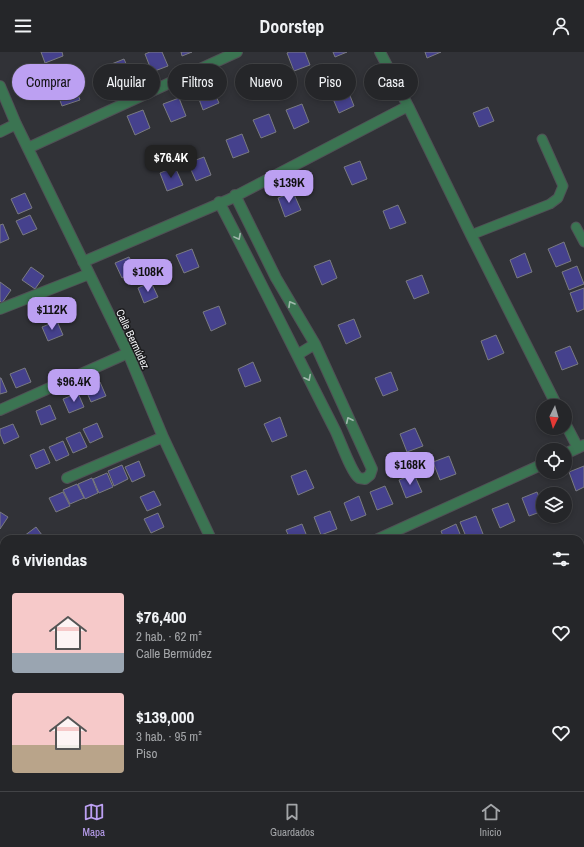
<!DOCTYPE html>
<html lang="es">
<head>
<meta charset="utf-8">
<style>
  body { margin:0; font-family:"Archivo Narrow",sans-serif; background:#2d2e31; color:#f1f3f6; height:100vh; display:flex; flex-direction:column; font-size:15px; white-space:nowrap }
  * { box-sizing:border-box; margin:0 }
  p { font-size:13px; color:#a3a5a8 }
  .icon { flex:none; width:22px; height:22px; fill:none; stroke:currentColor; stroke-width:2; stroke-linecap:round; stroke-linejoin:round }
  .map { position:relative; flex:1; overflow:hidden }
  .drawer { position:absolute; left:0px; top:483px; width:584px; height:256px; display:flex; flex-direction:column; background:#252629; border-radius:12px 12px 0 0; box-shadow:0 2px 6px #0003,0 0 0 1px #424346 }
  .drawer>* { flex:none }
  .banner { position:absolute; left:12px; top:12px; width:560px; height:36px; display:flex; gap:8px }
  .needle { width:26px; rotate:185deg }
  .tools { position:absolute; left:536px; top:347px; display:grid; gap:8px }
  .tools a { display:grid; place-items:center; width:36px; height:36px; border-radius:50%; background:#252629; box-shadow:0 2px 6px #0003,0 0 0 1px #424346; font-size:20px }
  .price { position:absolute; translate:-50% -34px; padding:0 9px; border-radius:8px; background:#bca0f2; color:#111; font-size:13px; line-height:26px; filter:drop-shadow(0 1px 2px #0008) }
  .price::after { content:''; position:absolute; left:50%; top:24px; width:12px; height:9px; margin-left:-6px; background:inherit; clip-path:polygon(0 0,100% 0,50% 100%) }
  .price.on { background:#222; color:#fff }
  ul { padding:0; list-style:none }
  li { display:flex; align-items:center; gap:12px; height:100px; padding:0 12px }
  li span { display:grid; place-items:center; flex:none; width:112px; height:80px; border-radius:4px; color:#555 }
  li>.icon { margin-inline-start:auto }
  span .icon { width:48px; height:48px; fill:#fffc; stroke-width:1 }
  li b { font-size:17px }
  h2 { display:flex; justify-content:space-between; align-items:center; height:48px; padding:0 12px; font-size:17px }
  .chip { padding:0 14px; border-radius:18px; background:#252629; box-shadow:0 2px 6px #0003,0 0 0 1px #424346; font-size:14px; line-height:36px }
  .chip.on { background:#bca0f2; color:#111 }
  header { display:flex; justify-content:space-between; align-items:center; height:52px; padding:0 12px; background:#252629; font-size:18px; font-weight:800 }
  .tab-bar { display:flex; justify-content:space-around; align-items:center; height:56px; border-top:1px solid #424346; background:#252629; font-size:11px; color:#a3a5a8 }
  .tab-bar a { display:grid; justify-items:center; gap:2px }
  .tab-bar .on { color:#bca0f2 }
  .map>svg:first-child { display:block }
  .building { fill:#45418d; stroke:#7a7b81 }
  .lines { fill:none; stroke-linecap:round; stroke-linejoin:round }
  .lane-casing { stroke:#505156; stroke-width:11 }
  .street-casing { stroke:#505156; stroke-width:12 }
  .secondary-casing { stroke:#505156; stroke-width:12 }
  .lane { stroke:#3b7452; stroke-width:9 }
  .street { stroke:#3b7452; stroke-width:10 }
  .secondary { stroke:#349862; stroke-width:10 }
  .oneway { stroke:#a0baad }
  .labels { text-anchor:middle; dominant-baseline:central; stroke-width:3; stroke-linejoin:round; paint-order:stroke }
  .street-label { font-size:11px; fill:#f3f4f7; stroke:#1a1a1c }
</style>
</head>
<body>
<header><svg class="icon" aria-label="menu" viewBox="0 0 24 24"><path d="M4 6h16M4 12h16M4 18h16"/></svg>Doorstep<svg class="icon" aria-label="person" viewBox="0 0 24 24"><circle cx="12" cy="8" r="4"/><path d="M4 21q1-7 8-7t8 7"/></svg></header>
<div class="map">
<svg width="584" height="739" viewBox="0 0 584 739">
  <rect width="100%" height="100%" fill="#313237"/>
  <path class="building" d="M41 0H62L63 4 45 11Z
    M150 0H162L168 14 152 20 145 2Z
    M181 0H192L182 4Z
    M289 0H305L310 13 294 19 287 1Z
    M333 0H347L335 5Z
    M425 0H441L427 6Z
    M124 7 132 25 116 31 109 13Z
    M252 22 259 40 244 46 236 28Z
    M72 26 80 48 62 54 54 32Z
    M211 33 219 51 203 58 196 39Z
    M347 36 354 54 339 61 331 42Z
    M179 46 186 64 171 70 163 52Z
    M302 52 309 70 294 77 286 58Z
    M488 55 494 69 479 75 473 61Z
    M143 58 150 76 135 83 127 64Z
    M269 62 276 80 261 86 253 68Z
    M242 82 249 100 233 106 226 88Z
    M204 105 211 123 196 129 188 111Z
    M360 109 367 127 352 133 344 115Z
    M175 115 183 133 167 139 160 121Z
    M293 140 301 158 285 165 278 146Z
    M25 141 32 156 18 162 11 147Z
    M398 153 406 171 390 177 383 159Z
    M30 163 37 177 23 183 16 169Z
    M3 172 9 187 0 191V173Z
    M564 190 571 209 556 215 548 197Z
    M192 197 199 215 184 221 176 203Z
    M525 201 532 220 517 226 510 208Z
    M129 205 136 219 122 226 115 211Z
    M330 208 337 226 322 233 314 214Z
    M577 214 584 232 569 238 562 220Z
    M31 215 44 224 35 237 22 228Z
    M422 223 429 241 414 247 406 229Z
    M0 230 11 238 2 251 0 249Z
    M151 230 158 245 144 251 138 236Z
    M584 236V257L577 260 570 241Z
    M219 254 226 272 211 279 203 260Z
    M354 267 361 285 346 292 338 273Z
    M57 269 63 283 48 289 42 275Z
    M496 283 504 301 488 308 481 289Z
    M570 294 578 312 562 318 555 300Z
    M253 310 261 329 245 335 238 317Z
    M25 316 31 330 16 336 10 322Z
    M391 320 398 338 383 344 375 326Z
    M0 326H1L7 340 0 342Z
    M100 330 106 344 91 350 85 336Z
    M78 341 84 355 69 361 63 347Z
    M50 353 56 367 41 373 36 359Z
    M280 365 287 384 272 390 264 372Z
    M97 371 103 385 90 391 83 377Z
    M13 372 19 385 4 392 0 382V377Z
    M415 376 423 394 407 400 400 382Z
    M80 380 87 395 73 401 66 386Z
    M63 389 69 403 56 409 49 395Z
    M44 397 50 411 36 417 30 403Z
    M449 404 456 422 440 428 433 410Z
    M139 409 145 424 132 430 125 415Z
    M122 413 128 427 114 434 108 419Z
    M584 414V435L576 439 569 420Z
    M306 418 314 436 298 443 291 424Z
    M107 421 113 435 99 441 93 427Z
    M414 422 422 440 406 446 399 428Z
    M92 426 98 441 85 447 78 432Z
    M77 432 84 446 70 452 63 438Z
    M385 434 393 452 377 458 370 440Z
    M154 439 161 453 147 459 140 445Z
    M63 440 70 454 56 460 49 446Z
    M537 440 543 454V459L529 464 522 446Z
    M359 444 366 463 351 469 344 451Z
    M508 451 515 469 500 476 492 457Z
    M330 459 337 477 321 483 314 465Z
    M0 460 8 465 0 477Z
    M158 461 164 475 151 481 144 467Z
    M476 464 483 482 472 487H467L460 470Z
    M302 472 308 487H290L286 478Z
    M456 472 462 487H444L441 479Z
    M36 475 45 487H27L24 484Z
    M4 558V574L0 576V559Z"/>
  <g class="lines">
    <defs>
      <path id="lane" d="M576 175 584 190
        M471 183 550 152 558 146 563 134 542 87"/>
      <path id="street" d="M380 0 408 54 471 183 557 354
        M0 34 16 72 128 301 163 385 211 487
        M0 80 16 72
        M28 96 237 0
        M219 150C259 226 296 302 335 378 340 388 352 422 359 426L365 427 370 423 372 417 315 292 276 226 235 143
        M83 210 230 147 408 54
        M0 257 89 222
        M297 303 315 292
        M0 358 128 301
        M565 371 578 396
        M565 402 584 393
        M67 426 163 385
        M378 487 543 412
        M0 513 4 515
        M46 735 51 739
        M324 735 326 739
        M22 739 31 735"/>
      <path id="secondary" d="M580 601 584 599
        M268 739 277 735"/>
    </defs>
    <use href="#lane" class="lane-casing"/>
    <use href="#street" class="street-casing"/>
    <use href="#secondary" class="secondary-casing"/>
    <use href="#lane" class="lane"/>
    <use href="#street" class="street"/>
    <use href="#secondary" class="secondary"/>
  </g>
  <defs><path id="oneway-chevron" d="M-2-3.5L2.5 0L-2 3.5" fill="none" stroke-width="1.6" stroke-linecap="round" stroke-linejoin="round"/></defs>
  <g class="oneway">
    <use href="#oneway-chevron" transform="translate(238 185) rotate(62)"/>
    <use href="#oneway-chevron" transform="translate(291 252) rotate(-120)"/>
    <use href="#oneway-chevron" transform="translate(308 326) rotate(63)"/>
    <use href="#oneway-chevron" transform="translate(349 368) rotate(-115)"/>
  </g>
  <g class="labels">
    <g class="street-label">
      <text transform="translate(133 287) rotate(65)">Calle Bermúdez</text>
    </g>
  </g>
</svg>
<div class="tools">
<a><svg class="needle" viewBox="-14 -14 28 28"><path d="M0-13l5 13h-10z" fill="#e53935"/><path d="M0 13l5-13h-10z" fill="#a3a5a8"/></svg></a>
<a><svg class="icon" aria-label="locate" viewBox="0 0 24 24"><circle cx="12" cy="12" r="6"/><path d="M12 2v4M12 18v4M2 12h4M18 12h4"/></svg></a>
<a><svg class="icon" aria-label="layers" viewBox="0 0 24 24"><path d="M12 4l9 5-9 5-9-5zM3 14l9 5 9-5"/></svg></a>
</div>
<b class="price on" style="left:171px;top:127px">$76.4K</b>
<b class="price" style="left:289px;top:152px">$139K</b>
<b class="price" style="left:148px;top:241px">$108K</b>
<b class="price" style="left:52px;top:279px">$112K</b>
<b class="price" style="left:74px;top:351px">$96.4K</b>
<b class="price" style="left:410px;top:434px">$168K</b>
<div class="banner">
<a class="chip on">Comprar</a>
<a class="chip">Alquilar</a>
<a class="chip">Filtros</a>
<a class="chip">Nuevo</a>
<a class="chip">Piso</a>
<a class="chip">Casa</a>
</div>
<section class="drawer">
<h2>6 viviendas<svg class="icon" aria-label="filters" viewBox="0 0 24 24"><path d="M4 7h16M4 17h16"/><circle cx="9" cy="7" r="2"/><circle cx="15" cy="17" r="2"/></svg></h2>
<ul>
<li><span style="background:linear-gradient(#f6c9c9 75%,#9aa5b1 0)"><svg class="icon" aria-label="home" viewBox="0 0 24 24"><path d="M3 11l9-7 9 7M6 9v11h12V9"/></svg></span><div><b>$76,400</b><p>2 hab. · 62 m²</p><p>Calle Bermúdez</p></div><svg class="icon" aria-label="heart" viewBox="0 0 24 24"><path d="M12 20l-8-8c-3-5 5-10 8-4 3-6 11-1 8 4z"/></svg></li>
<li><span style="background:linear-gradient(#f6c9c9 65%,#b9a48a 0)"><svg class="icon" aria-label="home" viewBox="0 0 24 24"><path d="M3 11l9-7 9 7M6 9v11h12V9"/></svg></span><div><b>$139,000</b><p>3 hab. · 95 m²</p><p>Piso</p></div><svg class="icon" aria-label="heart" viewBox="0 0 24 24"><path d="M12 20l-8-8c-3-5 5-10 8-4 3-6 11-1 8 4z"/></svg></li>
</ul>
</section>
</div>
<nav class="tab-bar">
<a class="on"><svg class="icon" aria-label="map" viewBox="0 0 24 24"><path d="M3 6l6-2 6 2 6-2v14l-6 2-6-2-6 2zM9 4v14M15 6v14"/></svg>Mapa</a>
<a><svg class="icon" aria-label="saved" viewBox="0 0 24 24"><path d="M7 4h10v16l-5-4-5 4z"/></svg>Guardados</a>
<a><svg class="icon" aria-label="home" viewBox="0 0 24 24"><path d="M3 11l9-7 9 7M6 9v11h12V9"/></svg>Inicio</a>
</nav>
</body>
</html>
